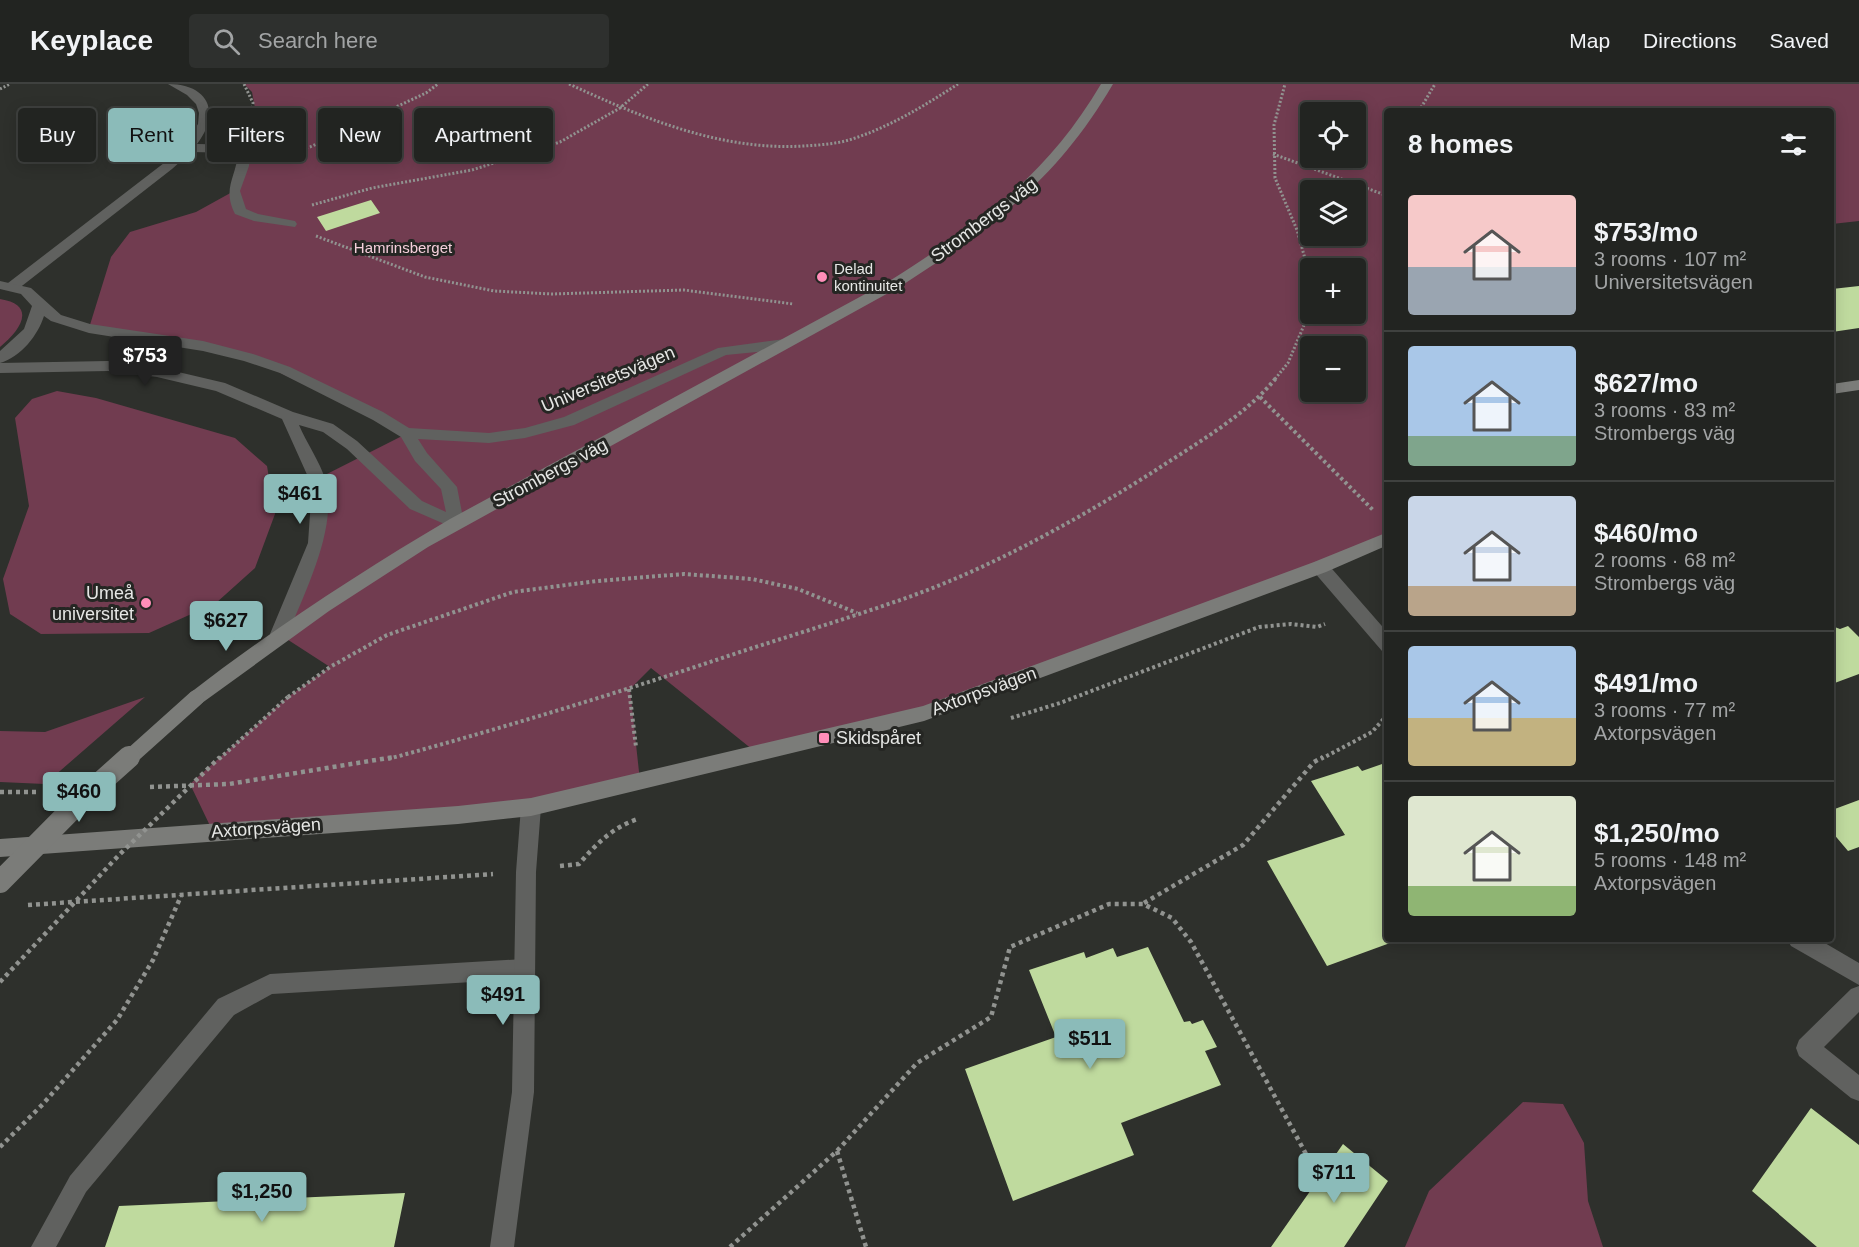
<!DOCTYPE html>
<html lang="en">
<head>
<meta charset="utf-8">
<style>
  body { margin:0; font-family:Helvetica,sans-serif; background:#2e302e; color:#f1f3f6; height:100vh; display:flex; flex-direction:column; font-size:22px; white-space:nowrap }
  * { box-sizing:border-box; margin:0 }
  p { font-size:20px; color:#a2a4a5 }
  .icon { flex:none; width:33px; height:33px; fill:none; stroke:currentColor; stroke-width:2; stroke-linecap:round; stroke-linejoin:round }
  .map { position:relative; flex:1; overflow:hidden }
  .side { position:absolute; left:1384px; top:24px; width:450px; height:834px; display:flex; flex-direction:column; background:#222421; border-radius:6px; box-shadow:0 3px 15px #0003,0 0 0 2px #3f413f }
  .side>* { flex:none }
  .top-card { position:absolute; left:18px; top:24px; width:570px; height:54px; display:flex; gap:12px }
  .tools { position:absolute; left:1300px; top:18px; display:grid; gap:12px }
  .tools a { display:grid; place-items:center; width:66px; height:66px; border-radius:6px; background:#222421; box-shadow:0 3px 15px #0003,0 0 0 2px #3f413f; font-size:30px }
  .price { position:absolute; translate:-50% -51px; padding:0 14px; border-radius:6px; background:#8bbbb9; color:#111; font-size:20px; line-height:39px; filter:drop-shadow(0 2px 3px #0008) }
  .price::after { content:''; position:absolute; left:50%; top:36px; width:18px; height:14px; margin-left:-9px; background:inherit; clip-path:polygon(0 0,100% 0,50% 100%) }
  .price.selected { background:#222; color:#fff }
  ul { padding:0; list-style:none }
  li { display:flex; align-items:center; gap:18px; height:150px; padding:0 24px }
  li+li { border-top:2px solid #3f413f }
  li span { display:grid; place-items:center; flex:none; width:168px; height:120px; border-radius:6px; color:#555 }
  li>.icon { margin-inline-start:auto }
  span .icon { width:72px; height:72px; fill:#fffc; stroke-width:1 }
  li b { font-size:26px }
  h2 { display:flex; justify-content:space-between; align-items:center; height:72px; padding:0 24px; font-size:26px }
  .tag { padding:0 21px; border-radius:6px; background:#222421; box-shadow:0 3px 15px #0003,0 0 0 2px #3f413f; font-size:21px; line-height:54px }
  .tag.selected { background:#8bbbb9; color:#111 }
  header { display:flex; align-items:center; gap:36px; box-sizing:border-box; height:84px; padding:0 30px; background:#222421; border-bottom:2px solid #3f413f }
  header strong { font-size:28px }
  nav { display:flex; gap:33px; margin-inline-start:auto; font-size:21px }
  .search { width:420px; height:54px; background:#2e302e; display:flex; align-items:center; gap:15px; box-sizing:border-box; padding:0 21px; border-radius:6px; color:#a2a4a5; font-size:22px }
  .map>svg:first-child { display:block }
  .green { fill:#713c50; fill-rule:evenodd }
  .building { fill:#bfda9e }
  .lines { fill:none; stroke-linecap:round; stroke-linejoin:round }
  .path-far2 { stroke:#919390; stroke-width:3; stroke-dasharray:2 2; stroke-linecap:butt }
  .path-far1 { stroke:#919390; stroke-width:4; stroke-dasharray:3 3; stroke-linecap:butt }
  .path { stroke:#919390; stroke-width:4.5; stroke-dasharray:4 4; stroke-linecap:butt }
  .lane { fill:#60615f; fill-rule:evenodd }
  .street { fill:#60615f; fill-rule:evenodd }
  .secondary { fill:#7b7c79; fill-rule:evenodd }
  .path-bridge-far1 { stroke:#919390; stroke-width:4; stroke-dasharray:3 3; stroke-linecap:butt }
  .path-bridge { stroke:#919390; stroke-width:4.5; stroke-dasharray:4 4; stroke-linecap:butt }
  .secondary-bridge-far1 { stroke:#7b7c79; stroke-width:16 }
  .secondary-bridge { stroke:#7b7c79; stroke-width:22 }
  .poi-dot { fill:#ff8eb9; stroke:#252623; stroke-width:2 }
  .labels { text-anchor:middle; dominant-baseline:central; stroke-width:6; stroke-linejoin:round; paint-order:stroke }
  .far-park-label { font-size:15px; fill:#f5cfdb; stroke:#252623 }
  .far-poi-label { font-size:15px; fill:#e6e7e5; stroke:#252623; text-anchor:start }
  .street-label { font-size:18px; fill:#e6e7e5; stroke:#252623 }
  .poi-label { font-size:18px; fill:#e6e7e5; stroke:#252623; text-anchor:end }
</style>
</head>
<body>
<header>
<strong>Keyplace</strong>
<div class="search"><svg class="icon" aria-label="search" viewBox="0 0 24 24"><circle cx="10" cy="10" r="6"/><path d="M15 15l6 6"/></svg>Search here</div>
<nav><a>Map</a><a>Directions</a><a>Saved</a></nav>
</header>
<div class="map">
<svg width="1859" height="1163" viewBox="0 0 1859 1163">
  <rect width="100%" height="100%" fill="#2e302c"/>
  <path class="green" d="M244 0H1859V137L1832 140V27H1388L1387 454 924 629 758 670 651 584 630 605 640 697 531 723 213 748 190 700 288 613 330 583 279 550 316 459 317 395 406 350 248 273 89 244 111 173 130 148 196 128 234 107 255 24 252 8ZM1311 28H1356V74H1311ZM1311 106H1356V152H1311ZM1311 184H1356V230H1311ZM1311 262H1356V308H1311Z
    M0 215C38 221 20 247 0 263Z
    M57 307 96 314 235 354 267 382 275 430 255 484 216 519 149 549 41 550 10 530 3 495 29 422 15 334 32 315Z
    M145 613 45 700 0 698V647L45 648Z
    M1523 1018 1563 1020 1584 1059 1588 1117 1603 1163H1405L1429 1107Z"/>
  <path class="building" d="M371 116 380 129 326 147 317 133Z
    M1859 202V244L1832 248V205Z
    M1832 542 1840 545 1848 542 1859 553V590L1832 600Z
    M1385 679 1388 684V855H1401L1327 882 1267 777 1345 751 1311 697 1358 682 1362 687Z
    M1859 716V763L1848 767 1832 748V726Z
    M1148 863 1184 938 1190 937 1192 940 1203 936 1217 963 1205 967 1221 1001 1121 1039 1134 1071 1013 1117 965 985 1056 953 1029 886 1084 868 1086 874 1113 864 1117 873Z
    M1811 1024 1859 1061V1163H1817L1752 1107Z
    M1343 1060 1388 1097 1344 1163H1271Z
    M405 1109 394 1163H105L119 1122Z"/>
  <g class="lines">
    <path class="path-far2" d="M244 0 253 19 250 40
      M569 0C643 34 720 67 804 62 819 61 835 60 849 56 888 44 924 22 958 0
      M0 5 10 0
      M1419 27 1435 0
      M1273 70 1388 112
      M275 72 310 63 426 9 438 0
      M312 121 372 104 472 86 560 58 620 24 648 0
      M316 152 425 193 494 207 552 210 684 206 793 220
      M1275 295 1288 279 1307 234 1311 196 1297 146 1275 94 1274 41 1285 0"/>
    <path class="path-far1" d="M1260 313 1374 427
      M629 605 636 663
      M288 613 330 583 387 551 513 508 597 497 684 490 752 495 798 505 857 529
      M1011 634 1060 619 1259 543 1291 540 1317 543 1325 540
      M388 675C507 643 624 607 740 568 799 549 859 531 917 510 998 480 1084 432 1156 386 1197 359 1245 332 1276 294
      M1321 675 1372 648 1388 630"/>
    <path class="path" d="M150 703 229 700 394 673
      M0 708H37
      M560 782 579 780C596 760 613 743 638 735
      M1144 819 1243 761 1314 678 1323 673
      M28 821 493 790
      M0 1063 43 1020 117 936 153 876 181 812
      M837 1067 866 1163
      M730 1163 837 1067 917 979 991 933 1010 863 1109 820H1143L1172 834 1191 858 1306 1070"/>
    <path class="lane" d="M168 0C209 0 221 29 197 60L244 61 250 65 249 82 240 107 246 125 258 130 295 137 297 140 295 143 254 137 235 130C222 104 236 94 238 69L191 68 172 85 18 205H8L6 202 8 199 164 79 186 58 198 40 199 29 196 20 187 11Z
      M524 875 532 878 535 885 532 892 524 895 272 910 234 931 86 1108 56 1163H31L70 1092 218 915 270 890Z
      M1859 902V928L1824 963 1859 991V1017L1851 1014 1799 972 1796 964 1799 956 1851 905Z"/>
    <path class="street" d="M0 197 31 204 61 231 90 240 203 257 253 270 290 283 383 328 409 344 489 349 525 344 564 333 718 264 785 255 792 260 785 265 726 271 574 341 525 354 489 359 418 355 427 369 457 403 464 439 462 443 456 445 410 425 347 365 323 348 299 341C306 358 320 378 325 395 339 442 305 507 288 550L285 555 279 557 273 555 270 550 308 459 311 416 309 395 282 335 216 307 157 293 108 287 0 289V279L108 277 157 283 225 299 293 328 333 340 357 357 422 417 446 428 441 405 415 377 401 353 373 336 280 289 244 277 203 267 89 249 51 237 44 232C38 251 21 273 0 279V267L24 245 32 222 21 210 0 205Z
      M1320 477 1326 478 1388 549V569L1382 567 1314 488 1312 483 1314 478Z
      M531 714 538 717 541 723 536 788 534 1008 514 1163H490L512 1008 516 788 521 723 524 717Z
      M1787 855H1818L1859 879V901L1791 862Z"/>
    <path class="secondary" d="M1101 0H1113C1057 96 992 143 901 202L428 463 329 527 202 619 196 622 190 619 187 614 190 609C273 545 360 488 450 435L891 196C980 139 1046 93 1101 0Z
      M1859 296V306L1832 310V300Z
      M1388 448V461L1326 488 924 637 531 732 458 740 0 773V755L458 722 531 714 923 622 1314 478Z"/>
    <path class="path-bridge-far1" d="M219 675 288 613"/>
    <path class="path-bridge" d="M0 898 119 771 220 673"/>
    <path class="secondary-bridge-far1" d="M128 675 196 614"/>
    <path class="secondary-bridge" d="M0 798 82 715 129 673"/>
  </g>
  <g class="poi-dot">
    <circle cx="822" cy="193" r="6"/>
    <circle cx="146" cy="519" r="6"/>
    <rect x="818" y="648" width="12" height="12" rx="3"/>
  </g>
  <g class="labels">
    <g class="far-park-label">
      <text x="403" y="163">Hamrinsberget</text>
    </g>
    <g class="far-poi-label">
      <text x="834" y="184">Delad<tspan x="834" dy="17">kontinuitet</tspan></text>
    </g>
    <g class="street-label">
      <text transform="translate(984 136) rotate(-37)">Strombergs väg</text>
      <text transform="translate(608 295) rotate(-23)">Universitetsvägen</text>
      <text transform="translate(550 389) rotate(-28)">Strombergs väg</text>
      <text transform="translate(984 607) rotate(-20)">Axtorpsvägen</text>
      <text transform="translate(266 744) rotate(-4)">Axtorpsvägen</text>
    </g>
    <g class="poi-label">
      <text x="134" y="509">Umeå<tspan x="134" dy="21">universitet</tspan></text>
      <text x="836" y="654" text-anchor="start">Skidspåret</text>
    </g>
  </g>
</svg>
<div class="tools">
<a><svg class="icon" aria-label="locate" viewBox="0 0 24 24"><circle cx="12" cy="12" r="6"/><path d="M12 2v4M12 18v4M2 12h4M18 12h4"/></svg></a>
<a><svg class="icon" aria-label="layers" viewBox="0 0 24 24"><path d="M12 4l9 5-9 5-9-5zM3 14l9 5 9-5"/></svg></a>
<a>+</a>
<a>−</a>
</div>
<b class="price selected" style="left:145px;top:303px">$753</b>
<b class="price" style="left:300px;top:441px">$461</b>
<b class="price" style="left:226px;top:568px">$627</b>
<b class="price" style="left:79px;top:739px">$460</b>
<b class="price" style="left:503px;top:942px">$491</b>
<b class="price" style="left:1090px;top:986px">$511</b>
<b class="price" style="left:1334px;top:1120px">$711</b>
<b class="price" style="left:262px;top:1139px">$1,250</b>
<div class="top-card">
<a class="tag">Buy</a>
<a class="tag selected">Rent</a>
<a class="tag">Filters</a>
<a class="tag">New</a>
<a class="tag">Apartment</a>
</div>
<section class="side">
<h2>8 homes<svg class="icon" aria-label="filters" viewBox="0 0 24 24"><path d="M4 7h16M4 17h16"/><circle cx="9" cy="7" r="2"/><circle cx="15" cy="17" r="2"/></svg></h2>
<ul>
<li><span style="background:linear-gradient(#f6c9c9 60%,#9aa5b1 0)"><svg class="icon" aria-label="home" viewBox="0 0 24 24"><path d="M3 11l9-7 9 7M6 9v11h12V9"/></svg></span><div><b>$753/mo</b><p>3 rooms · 107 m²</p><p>Universitetsvägen</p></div></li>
<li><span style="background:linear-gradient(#a9c7e8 75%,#7fa58c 0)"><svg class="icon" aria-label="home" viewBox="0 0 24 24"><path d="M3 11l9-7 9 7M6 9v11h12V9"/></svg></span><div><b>$627/mo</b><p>3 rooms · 83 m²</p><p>Strombergs väg</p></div></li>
<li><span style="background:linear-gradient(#c9d6e8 75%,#b9a48a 0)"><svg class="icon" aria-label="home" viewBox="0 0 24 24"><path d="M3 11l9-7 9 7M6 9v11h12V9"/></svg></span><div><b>$460/mo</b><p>2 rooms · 68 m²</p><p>Strombergs väg</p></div></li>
<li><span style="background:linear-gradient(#a9c7e8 60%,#c2b280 0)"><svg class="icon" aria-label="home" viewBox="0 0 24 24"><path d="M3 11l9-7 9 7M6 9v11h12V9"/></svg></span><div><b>$491/mo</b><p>3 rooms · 77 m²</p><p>Axtorpsvägen</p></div></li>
<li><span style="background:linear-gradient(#dfe7d0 75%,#8fb573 0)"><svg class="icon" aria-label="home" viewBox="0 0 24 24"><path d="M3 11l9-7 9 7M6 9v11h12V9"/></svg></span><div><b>$1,250/mo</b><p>5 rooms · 148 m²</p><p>Axtorpsvägen</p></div></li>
</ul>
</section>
</div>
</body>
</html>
